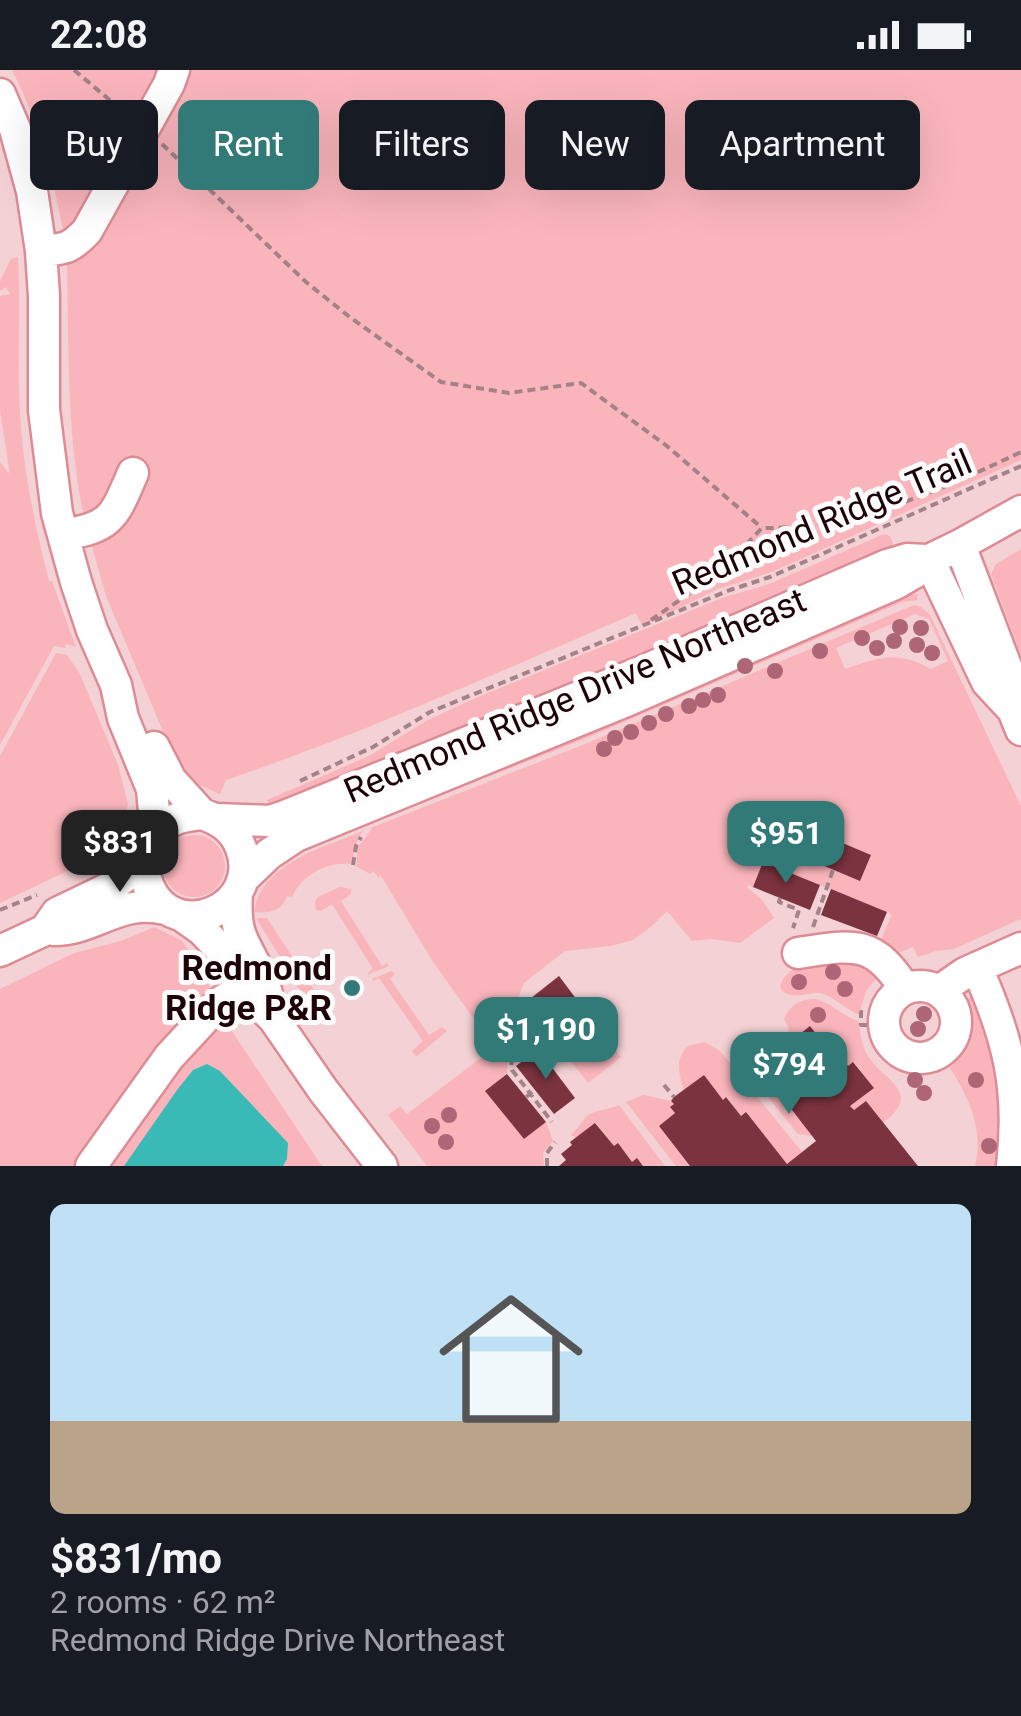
<!DOCTYPE html>
<html lang="en">
<head>
<meta charset="utf-8">
<style>
  body { margin:0; font-family:Roboto,sans-serif; background:#20242c; color:#f1f3f6; height:100vh; display:flex; flex-direction:column; font-size:38px; white-space:nowrap }
  * { box-sizing:border-box; margin:0 }
  p { font-size:32px; color:#9ea1a6 }
  .icon { flex:none; width:55px; height:55px; fill:none; stroke:currentColor; stroke-width:2; stroke-linecap:round; stroke-linejoin:round }
  .map { position:relative; height:1096px; overflow:hidden }
  .side { display:flex; flex-direction:column; background:#171b24; flex:1 }
  .side>* { flex:none }
  .guide { position:absolute; left:30px; top:30px; width:962px; height:90px; display:flex; gap:20px }
  .price { position:absolute; translate:-50% -85px; padding:0 22px; border-radius:20px; background:#317a78; color:#fff; font-size:32px; line-height:65px; filter:drop-shadow(0 2px 5px #0008) }
  .price::after { content:''; position:absolute; left:50%; top:60px; width:30px; height:22px; margin-left:-15px; background:inherit; clip-path:polygon(0 0,100% 0,50% 100%) }
  .price.on { background:#222; color:#fff }
  ul { padding:0; list-style:none }
  li { display:grid; align-content:center; gap:20px; height:530px; padding:0 50px }
  li+li { border-top:2px solid #363941 }
  li span { display:grid; place-items:center; height:310px; border-radius:15px; color:#555 }
  li>.icon { margin-inline-start:auto }
  span .icon { width:180px; height:180px; fill:#fffc; stroke-width:1 }
  li b { font-size:42px }
  .tag { padding:0 35px; border-radius:15px; background:#171b24; box-shadow:0 10px 40px #0002; font-size:35px; line-height:90px }
  .tag.on { background:#317a78; color:#fff }
  .status { display:flex; justify-content:space-between; align-items:center; height:70px; padding:0 50px; background:#171b24; direction:ltr }
  .status svg { height:28px; fill:currentColor }
  .map>svg:first-child { display:block }
  .green { fill:#fab5bc; fill-rule:evenodd }
  .water { fill:#3abab6 }
  .building { fill:#7b333f }
  .lines { fill:none; stroke-linecap:round; stroke-linejoin:round }
  .minor-casing { stroke:#dd8c95; stroke-width:35 }
  .path { stroke:#a38387; stroke-width:4; stroke-dasharray:8 5; stroke-linecap:butt }
  .minor { stroke:#fff; stroke-width:30 }
  .tree { fill:#ae6676 }
  .poi-dot { fill:#317a78; stroke:#fcfcfc; stroke-width:4 }
  .labels { text-anchor:middle; dominant-baseline:central; stroke-width:10; stroke-linejoin:round; paint-order:stroke }
  .street-label { font-size:35px; fill:#1d0307; stroke:#fcfcfc }
  .poi-label { font-size:35px; font-weight:bold; fill:#1d0307; stroke:#fcfcfc; text-anchor:end }
</style>
</head>
<body>
<div class="status"><b>22:08</b><svg viewBox="0 0 49 12"><path d="M0 12V9h3v3zM5 12V6h3v6zM10 12V3h3v9zM15 12V0h3v12zM26 1h20v11H26zM47 4h2v5h-2z"/></svg></div>
<div class="map">
<svg width="1021" height="1096" viewBox="0 0 1021 1096">
  <rect width="100%" height="100%" fill="#f4d1d4"/>
  <path class="green" d="M12 0H1021V390L772 502 718 519 642 556 636 543C501 601 365 663 226 710L220 724 194 713 173 685 106 526 90 470C119 458 129 430 142 403L130 388C121 412 115 448 85 452 66 364 69 282 67 193 95 182 127 96 140 67L80 160 72 166H64C54 109 39 53 12 0Z
    M18 187C21 239 17 291 20 343 23 400 35 456 49 511H52L76 577 66 574 65 578 54 576 0 675V392L10 405 0 340V226L10 224 6 217 0 221V211L11 189Z
    M884 464 890 466 895 479 272 745 267 730 369 686 426 651 473 629 722 528 769 514Z
    M1021 479V586L991 504 996 494Z
    M905 523 918 524 917 530 902 532 589 667 291 785 296 774Z
    M914 535 921 537 930 545 1021 736V849L954 879 936 881 918 887 913 877 896 884 878 877 891 846 890 843 764 793 753 817 749 815 747 817 762 830 774 848 740 873 711 869 692 871 667 841 652 856 633 870 611 876 565 881 524 913 518 928 520 961 508 978 507 1004 486 1021 524 1069 546 1052 553 1071 543 1083 544 1096H427L388 1045 400 1036 407 1044 490 981 493 971 489 970 433 892 380 804 379 808 373 801 370 804 356 796 358 777 373 757 590 672ZM915 544 929 549 948 591 931 599C897 580 880 587 845 599L836 578Z
    M56 583 67 585 80 604 118 695 128 734 122 763 103 784 0 833V686Z
    M363 761C353 773 357 782 350 794 326 792 302 805 292 827L287 826C283 841 267 844 254 842 262 792 323 778 363 761Z
    M163 796a31 31 0 1 1 62 0a31 31 0 1 1-62 0Z
    M340 817 351 819V824L341 831 382 896 387 893 389 896C382 900 375 900 369 905L367 903 373 899 332 834 321 841 316 840 315 831 318 827Z
    M256 848H267L322 932 310 937Z
    M154 857 181 870 208 906 211 927 81 1096H0V919L74 883 121 871Z
    M846 885 880 904 866 921 859 945C847 940 836 929 824 924 813 920 802 928 791 925 765 919 794 896 805 893 818 889 833 888 846 885Z
    M392 901 395 904 390 909 429 965 442 957 447 961 416 987 412 981 423 971 379 908 373 911 372 909Z
    M970 927H975L1000 973 1005 1096H975C984 1060 969 1028 950 998L955 991 951 987C965 966 968 962 962 937Z
    M815 929C832 932 842 947 859 951 860 965 862 978 870 989 887 1012 922 1023 883 1053L866 1031 854 1040 850 1036 873 1017 854 992 848 996 834 977 829 980 811 957 789 973 788 956 784 949C790 935 800 929 815 929Z
    M219 942 322 1096H101Z
    M587 943 621 987 588 1013 554 969Z
    M741 969 751 971 765 982 780 985 776 988 812 1066 798 1064 732 983 734 975Z
    M705 972 720 981 802 1082 787 1094 746 1042 741 1046 727 1027 723 1030 704 1006 684 1021C679 1003 674 990 688 976Z
    M644 1025 671 1031 674 1034 670 1037 675 1043 659 1056 690 1096H676L626 1032Z
    M619 1035 665 1096H643L637 1089 632 1092 618 1074 614 1076 596 1053 576 1068 571 1065C577 1059 582 1051 587 1046 592 1041 610 1039 619 1035Z"/>
  <path class="water" d="M207 994 220 1001 288 1073 287 1089 283 1096H124L177 1020 193 1000Z"/>
  <path class="building" d="M814 761 871 785 860 811 803 787Z
    M763 792 820 815 810 840 753 817Z
    M831 819 887 842 877 866 821 845Z
    M559 906 583 938 550 964 526 932Z
    M810 956 829 980 834 977 848 996 853 992 874 1018 850 1036 854 1040 866 1031 918 1096H690L659 1056 675 1043 670 1037 674 1034 671 1031 674 1027 704 1005 723 1030 726 1027 741 1046 746 1042 787 1094 816 1071 765 1005 780 993 776 988 787 979 785 976Z
    M538 979 575 1028 554 1044 516 996Z
    M507 1004 546 1052 524 1069 485 1021Z
    M595 1053 614 1076 618 1073 632 1092 637 1088 643 1096H559L566 1090 561 1084 572 1075 570 1072Z"/>
  <g class="lines">
    <defs>
      <path id="minor" d="M0 24 15 59 32 121 41 181 44 226V340L57 443 76 512 92 560 116 615 123 648 152 719 155 753 152 768
        M41 181C65 179 70 179 87 161L169 14 174 0
        M63 465C113 457 114 446 133 403
        M960 475 1009 604 1013 640 1021 660
        M929 490 987 612 1013 640
        M154 677 171 710 202 744
        M202 744C220 750 234 759 241 778 263 838 175 876 149 817 138 793 147 764 172 751 181 746 192 745 202 744Z
        M218 749 270 751 285 746 638 603 887 495 907 489 926 490
        M244 808 269 784 296 766 626 631 895 514 914 503 929 490 960 475 1021 441
        M237 824C234 868 245 871 261 907 267 919 269 933 273 946
        M182 846 202 860 219 878 243 918 274 949 323 1020 382 1096
        M53 860C94 861 118 828 165 839
        M0 881 45 860 57 843 111 817 123 808 145 782
        M798 883C852 875 873 868 905 919
        M977 898C1008 968 1021 1018 1012 1096
        M884 952a36 36 0 1 1 72 0a36 36 0 1 1-72 0Z
        M939 921 965 903 1021 878
        M91 1096 169 987 219 933 243 918"/>
    </defs>
    <use href="#minor" class="minor-casing"/>
    <path class="path" d="M74 0 124 42
      M162 74 306 212 351 248 441 312 509 323 581 313 667 376 762 458
      M651 550 706 512 740 495 737 484 762 458C855 459 939 421 1021 382
      M300 711 373 677 430 642 730 520 770 507 1021 396
      M353 795 356 776 361 767
      M780 828 779 832 799 840 793 858
      M0 840 37 825
      M813 857 833 800
      M867 955H861V942L868 943
      M769 967 781 984
      M510 974 512 1000 552 1052
      M485 975 510 974 533 955
      M664 1015 674 1027
      M526 1027 535 1020
      M547 1096V1083L555 1072"/>
    <use href="#minor" class="minor"/>
  </g>
  <g class="tree">
    <circle cx="900" cy="557" r="8"/>
    <circle cx="921" cy="558" r="8"/>
    <circle cx="862" cy="568" r="8"/>
    <circle cx="894" cy="571" r="8"/>
    <circle cx="917" cy="575" r="8"/>
    <circle cx="877" cy="578" r="8"/>
    <circle cx="820" cy="581" r="8"/>
    <circle cx="932" cy="583" r="8"/>
    <circle cx="745" cy="596" r="8"/>
    <circle cx="775" cy="601" r="8"/>
    <circle cx="718" cy="625" r="8"/>
    <circle cx="703" cy="630" r="8"/>
    <circle cx="689" cy="636" r="8"/>
    <circle cx="666" cy="644" r="8"/>
    <circle cx="649" cy="653" r="8"/>
    <circle cx="631" cy="662" r="8"/>
    <circle cx="615" cy="668" r="8"/>
    <circle cx="604" cy="679" r="8"/>
    <circle cx="833" cy="902" r="8"/>
    <circle cx="799" cy="912" r="8"/>
    <circle cx="845" cy="919" r="8"/>
    <circle cx="924" cy="944" r="8"/>
    <circle cx="818" cy="945" r="8"/>
    <circle cx="918" cy="959" r="8"/>
    <circle cx="915" cy="1010" r="8"/>
    <circle cx="976" cy="1010" r="8"/>
    <circle cx="924" cy="1023" r="8"/>
    <circle cx="449" cy="1045" r="8"/>
    <circle cx="432" cy="1056" r="8"/>
    <circle cx="446" cy="1072" r="8"/>
    <circle cx="989" cy="1076" r="8"/>
  </g>
  <circle class="poi-dot" cx="352" cy="918" r="10"/>
  <g class="labels">
    <g class="street-label">
      <text transform="translate(822 453) rotate(-23)">Redmond Ridge Trail</text>
      <text transform="translate(575 626) rotate(-23)">Redmond Ridge Drive Northeast</text>
    </g>
    <g class="poi-label">
      <text x="332" y="898">Redmond<tspan x="332" dy="40">Ridge P&amp;R</tspan></text>
    </g>
  </g>
</svg>
<b class="price" style="left:786px;top:816px">$951</b>
<b class="price on" style="left:120px;top:825px">$831</b>
<b class="price" style="left:546px;top:1012px">$1,190</b>
<b class="price" style="left:789px;top:1047px">$794</b>
<div class="guide">
<a class="tag">Buy</a>
<a class="tag on">Rent</a>
<a class="tag">Filters</a>
<a class="tag">New</a>
<a class="tag">Apartment</a>
</div>
</div>
<section class="side">
<ul>
<li><span style="background:linear-gradient(#bfe0f5 70%,#b9a48a 0)"><svg class="icon" aria-label="home" viewBox="0 0 24 24"><path d="M3 11l9-7 9 7M6 9v11h12V9"/></svg></span><div><b>$831/mo</b><p>2 rooms · 62 m²</p><p>Redmond Ridge Drive Northeast</p></div></li>
</ul>
</section>
</body>
</html>
